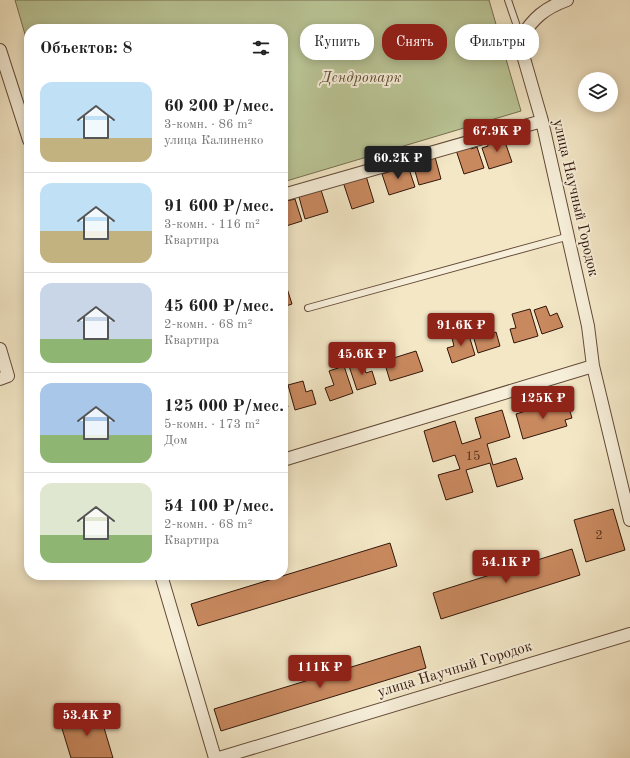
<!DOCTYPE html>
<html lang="ru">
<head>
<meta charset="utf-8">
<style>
  body { margin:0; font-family:"Old Standard TT",serif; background:#f2f2f2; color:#222; height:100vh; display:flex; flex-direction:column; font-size:15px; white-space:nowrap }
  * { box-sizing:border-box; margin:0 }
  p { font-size:13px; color:#767676 }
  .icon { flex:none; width:22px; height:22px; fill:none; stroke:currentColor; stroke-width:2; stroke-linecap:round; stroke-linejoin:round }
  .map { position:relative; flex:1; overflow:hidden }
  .details { position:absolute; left:24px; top:24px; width:264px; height:556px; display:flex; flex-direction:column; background:#fff; border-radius:16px; box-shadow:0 2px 10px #0003 }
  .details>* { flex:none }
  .top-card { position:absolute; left:300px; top:24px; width:270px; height:36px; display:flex; gap:8px }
  .controls { position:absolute; left:578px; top:72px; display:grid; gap:8px }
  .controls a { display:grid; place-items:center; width:40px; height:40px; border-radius:50%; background:#fff; box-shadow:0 2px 10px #0003; font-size:20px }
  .price { position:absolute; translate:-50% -34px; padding:0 9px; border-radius:4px; background:#8f2418; color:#fff; font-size:13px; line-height:26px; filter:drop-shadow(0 1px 2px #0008) }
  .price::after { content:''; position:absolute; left:50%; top:24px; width:12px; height:9px; margin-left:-6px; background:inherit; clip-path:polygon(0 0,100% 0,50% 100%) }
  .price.active { background:#222; color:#fff }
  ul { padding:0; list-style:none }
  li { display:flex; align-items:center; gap:12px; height:100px; padding:0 16px }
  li+li { border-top:1px solid #e0e0e0 }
  li span { display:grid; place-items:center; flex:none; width:112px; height:80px; border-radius:12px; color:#555 }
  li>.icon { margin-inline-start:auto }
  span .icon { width:48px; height:48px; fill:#fffc; stroke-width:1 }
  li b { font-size:17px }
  h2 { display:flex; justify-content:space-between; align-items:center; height:48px; padding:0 16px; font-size:17px }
  .pill { padding:0 14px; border-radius:16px; background:#fff; box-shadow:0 2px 10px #0003; font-size:14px; line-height:36px }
  .pill.active { background:#8f2418; color:#fff }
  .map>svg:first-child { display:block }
  .green { fill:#bac596; stroke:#766e50 }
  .building { fill:#c9895f; stroke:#331609 }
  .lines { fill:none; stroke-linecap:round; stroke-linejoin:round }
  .lane-casing { stroke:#634a38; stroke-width:8 }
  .street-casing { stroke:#634a38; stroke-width:14 }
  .lane { stroke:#f7efda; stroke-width:6 }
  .street { stroke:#f7efda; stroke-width:12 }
  .labels { text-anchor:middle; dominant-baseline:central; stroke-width:4; stroke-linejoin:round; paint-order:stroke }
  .number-label { font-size:13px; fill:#58331e }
  .park-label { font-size:15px; font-style:italic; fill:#5c4b33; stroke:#f7efda }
  .street-label { font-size:15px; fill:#331609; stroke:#f7efda }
</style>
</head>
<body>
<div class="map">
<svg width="630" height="758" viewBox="0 0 630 758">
  <rect width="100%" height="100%" fill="#f3e7c6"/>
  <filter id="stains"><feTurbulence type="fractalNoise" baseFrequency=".005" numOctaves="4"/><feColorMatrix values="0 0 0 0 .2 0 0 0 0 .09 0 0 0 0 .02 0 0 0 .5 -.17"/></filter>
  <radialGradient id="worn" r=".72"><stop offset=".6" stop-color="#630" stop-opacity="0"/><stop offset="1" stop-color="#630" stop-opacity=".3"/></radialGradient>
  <path class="green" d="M15 0H489L521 111 283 182V29H29V48Z"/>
  <path class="building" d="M503 136 512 162 489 169 482 148 488 146 487 141Z
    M470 146 471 149 477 147 484 168 464 174 456 150Z
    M435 157 441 179 419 185 413 164Z
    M408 166 415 187 389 195 382 174Z
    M366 176 374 202 352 209 343 182Z
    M321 190 328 212 305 219 299 197Z
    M295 199 302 221 283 227V202Z
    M283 276 292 304 283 307Z
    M546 306 550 316 557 313 563 327 542 334 534 310Z
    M530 309 538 336 514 343 510 329 516 328 512 314Z
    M485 324 489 335 496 332 500 346 478 353 471 328Z
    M467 329 475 355 452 363 447 348 454 346 451 334Z
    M416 351 423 371 390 381 384 361Z
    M362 362 366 373 372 371 376 384 357 390 349 366Z
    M344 366 353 393 330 401 325 388 334 385 329 371Z
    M303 381 306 392 312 390 316 404 295 410 288 385Z
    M283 390 288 407 283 409Z
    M555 402 557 408 568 405 572 418 565 420 567 426 523 439 516 414Z
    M502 410 510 437 487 444 493 465 516 458 523 479 497 487 490 463 466 470 473 492 446 500 438 475 460 469 455 455 433 462 424 431 455 421 462 444 481 438 475 418Z
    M613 509 625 550 586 562 574 520Z
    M390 543 397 566 198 626 191 604Z
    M572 549 580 575 441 619 433 593Z
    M420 646 426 668 221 731 214 709Z
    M99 711 113 758H71L60 722Z"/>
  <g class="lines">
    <defs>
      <path id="lane" d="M508 0 521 38
        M308 308 566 237"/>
      <path id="street" d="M567 0C545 8 533 18 521 38L523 55 542 121 588 326 593 366 630 520
        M0 50 29 140
        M283 195 542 121
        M0 349 8 376 0 379
        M283 460 593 366
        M161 575 215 758
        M219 758 630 634"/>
    </defs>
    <use href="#lane" class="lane-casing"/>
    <use href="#street" class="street-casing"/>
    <use href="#lane" class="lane"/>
    <use href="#street" class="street"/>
  </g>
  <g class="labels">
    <g class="number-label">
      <text x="473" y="456">15</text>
      <text x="599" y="535">2</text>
    </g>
    <g class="park-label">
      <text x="361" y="78">Дендропарк</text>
    </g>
    <g class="street-label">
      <text transform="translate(575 198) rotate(77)">улица Научный Городок</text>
      <text transform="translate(455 670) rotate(-17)">улица Научный Городок</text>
    </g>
  </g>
  <rect width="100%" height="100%" filter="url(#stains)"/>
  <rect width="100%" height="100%" fill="url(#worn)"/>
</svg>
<div class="controls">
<a><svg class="icon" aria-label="layers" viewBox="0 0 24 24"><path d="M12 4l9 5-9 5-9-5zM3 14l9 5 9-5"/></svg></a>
</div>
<b class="price" style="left:497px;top:153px">67.9K ₽</b>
<b class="price active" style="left:398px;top:180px">60.2K ₽</b>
<b class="price" style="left:461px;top:347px">91.6K ₽</b>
<b class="price" style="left:362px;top:376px">45.6K ₽</b>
<b class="price" style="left:543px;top:420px">125K ₽</b>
<b class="price" style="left:506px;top:584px">54.1K ₽</b>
<b class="price" style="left:320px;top:689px">111K ₽</b>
<b class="price" style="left:87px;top:737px">53.4K ₽</b>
<div class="top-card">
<a class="pill">Купить</a>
<a class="pill active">Снять</a>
<a class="pill">Фильтры</a>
</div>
<section class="details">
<h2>Объектов: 8<svg class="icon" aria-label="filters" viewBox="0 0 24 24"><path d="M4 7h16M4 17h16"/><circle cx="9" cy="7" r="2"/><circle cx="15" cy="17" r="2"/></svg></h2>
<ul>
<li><span style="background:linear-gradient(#bfe0f5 70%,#c2b280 0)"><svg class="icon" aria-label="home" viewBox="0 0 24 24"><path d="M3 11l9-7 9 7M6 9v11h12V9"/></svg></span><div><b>60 200 ₽/мес.</b><p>3-комн. · 86 m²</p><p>улица Калиненко</p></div></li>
<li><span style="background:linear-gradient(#bfe0f5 60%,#c2b280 0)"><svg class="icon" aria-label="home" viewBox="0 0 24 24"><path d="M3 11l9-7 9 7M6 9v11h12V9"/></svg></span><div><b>91 600 ₽/мес.</b><p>3-комн. · 116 m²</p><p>Квартира</p></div></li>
<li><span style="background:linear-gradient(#c9d6e8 70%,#8fb573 0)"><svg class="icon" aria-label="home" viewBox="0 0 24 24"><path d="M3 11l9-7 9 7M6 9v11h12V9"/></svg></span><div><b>45 600 ₽/мес.</b><p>2-комн. · 68 m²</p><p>Квартира</p></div></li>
<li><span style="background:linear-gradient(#a9c7e8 65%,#8fb573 0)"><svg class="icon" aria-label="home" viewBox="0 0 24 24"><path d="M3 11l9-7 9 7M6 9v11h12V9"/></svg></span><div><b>125 000 ₽/мес.</b><p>5-комн. · 173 m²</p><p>Дом</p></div></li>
<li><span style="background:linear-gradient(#dfe7d0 65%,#8fb573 0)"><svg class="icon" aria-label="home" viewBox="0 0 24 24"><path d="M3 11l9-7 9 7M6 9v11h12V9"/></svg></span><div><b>54 100 ₽/мес.</b><p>2-комн. · 68 m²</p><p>Квартира</p></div></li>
</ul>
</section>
</div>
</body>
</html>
